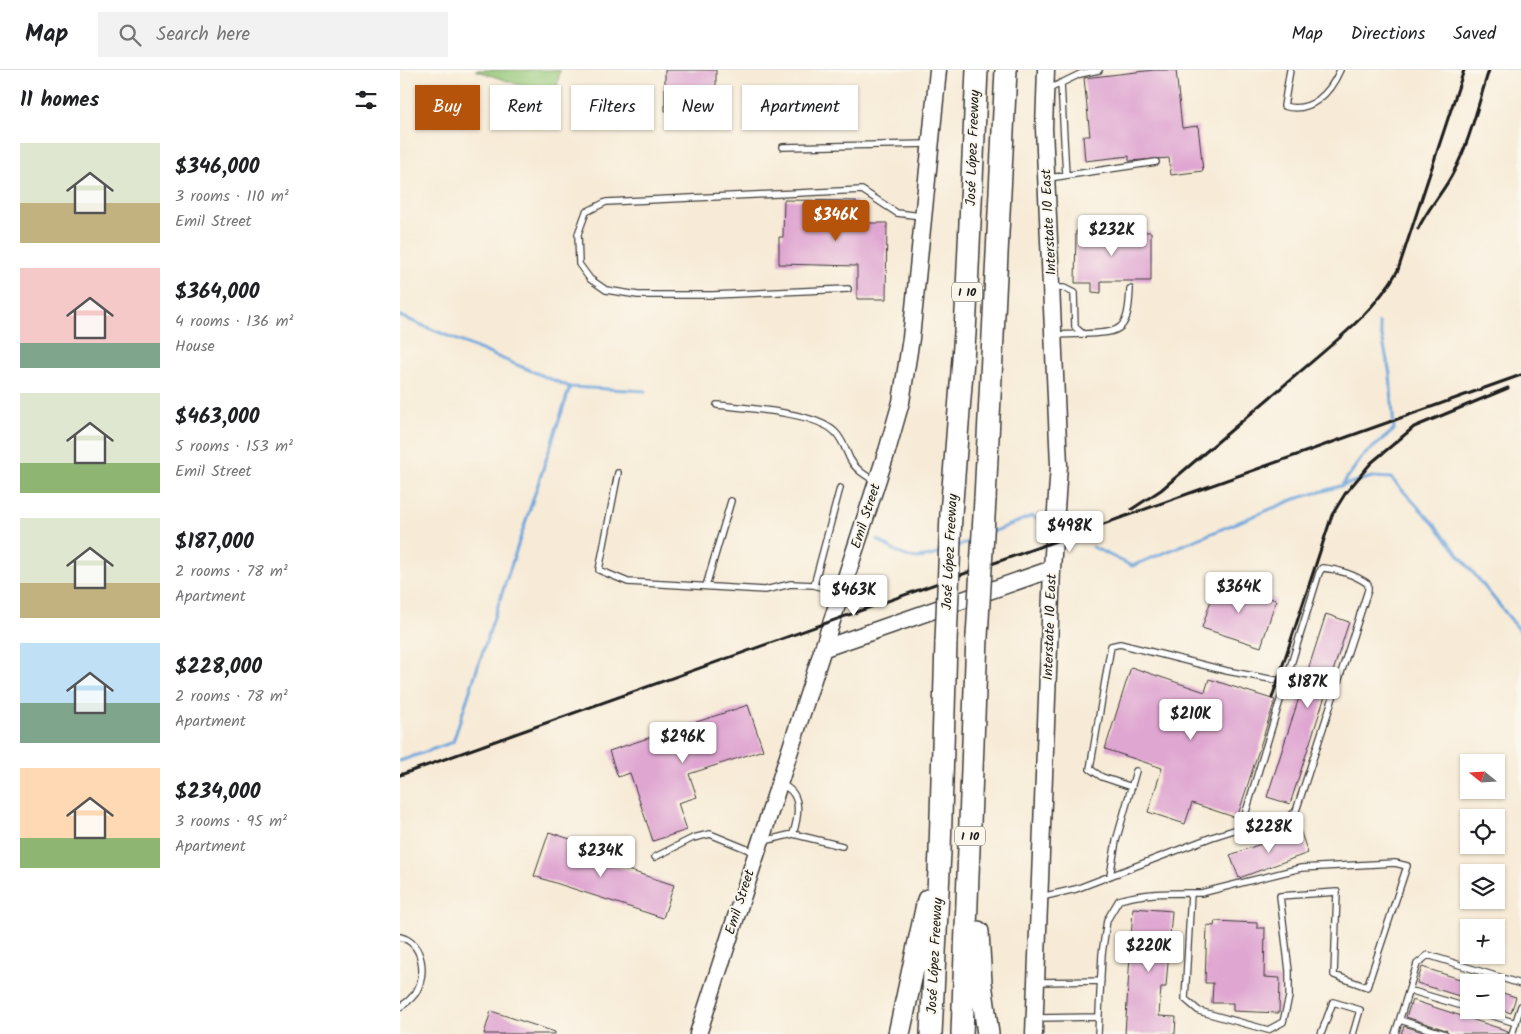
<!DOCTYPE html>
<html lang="en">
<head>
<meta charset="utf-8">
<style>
  body { margin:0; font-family:Kalam,sans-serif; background:#f2f2f2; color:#202124; height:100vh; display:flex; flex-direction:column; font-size:19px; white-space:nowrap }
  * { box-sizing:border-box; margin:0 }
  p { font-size:16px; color:#757577 }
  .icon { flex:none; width:28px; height:28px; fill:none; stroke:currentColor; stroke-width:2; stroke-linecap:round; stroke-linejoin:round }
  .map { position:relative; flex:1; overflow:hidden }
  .panel { display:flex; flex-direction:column; background:#fff; width:400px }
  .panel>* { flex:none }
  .hud { position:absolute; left:15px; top:15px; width:475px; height:45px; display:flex; gap:10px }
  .needle { width:32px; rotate:288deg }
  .buttons { position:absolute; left:1060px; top:684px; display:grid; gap:10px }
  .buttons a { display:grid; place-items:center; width:45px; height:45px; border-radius:0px; background:#fff; box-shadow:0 1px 4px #0004; font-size:25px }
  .price { position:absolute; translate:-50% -42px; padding:0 11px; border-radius:5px; background:#fff; color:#222; font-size:16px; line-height:32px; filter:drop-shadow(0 1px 2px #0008) }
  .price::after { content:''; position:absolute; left:50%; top:30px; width:15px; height:11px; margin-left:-8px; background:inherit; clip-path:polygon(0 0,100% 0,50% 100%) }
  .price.current { background:#b45309; color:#fff }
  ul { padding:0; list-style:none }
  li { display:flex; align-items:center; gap:15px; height:125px; padding:0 20px }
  li span { display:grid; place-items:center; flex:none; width:140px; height:100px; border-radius:0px; color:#555 }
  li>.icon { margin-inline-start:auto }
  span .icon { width:60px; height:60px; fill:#fffc; stroke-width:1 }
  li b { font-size:21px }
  h2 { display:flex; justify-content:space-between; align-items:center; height:60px; padding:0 20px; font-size:21px }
  .pill { padding:0 18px; border-radius:0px; background:#fff; box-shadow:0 1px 4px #0004; font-size:18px; line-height:45px }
  .pill.current { background:#b45309; color:#fff }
  header { display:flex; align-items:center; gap:30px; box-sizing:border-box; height:70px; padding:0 25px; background:#fff; border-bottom:1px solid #e0e0e0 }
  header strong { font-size:24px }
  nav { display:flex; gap:28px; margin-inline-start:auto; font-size:18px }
  .search { width:350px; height:45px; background:#f2f2f2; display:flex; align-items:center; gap:12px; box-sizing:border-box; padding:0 18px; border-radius:0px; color:#757577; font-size:19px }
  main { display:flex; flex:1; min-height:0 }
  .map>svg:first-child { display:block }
  .green { fill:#94c879; stroke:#58724a }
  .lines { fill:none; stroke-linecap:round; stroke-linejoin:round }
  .stream { stroke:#6ca5dc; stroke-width:3 }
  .building { fill:#dfa6d1 }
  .service-casing { stroke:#3d3b38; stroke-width:8 }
  .secondary-casing { stroke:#3d3b38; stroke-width:19 }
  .motorway-casing { stroke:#3d3b38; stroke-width:24 }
  .service { stroke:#fff; stroke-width:5.5 }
  .secondary { stroke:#fff; stroke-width:16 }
  .motorway { stroke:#fff; stroke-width:21 }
  .rail { stroke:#1c1c1c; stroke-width:3 }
  .motorway-bridge-casing { stroke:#3d3b38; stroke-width:24; stroke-linecap:butt }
  .motorway-bridge { stroke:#fff; stroke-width:21 }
  .labels { text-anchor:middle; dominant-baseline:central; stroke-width:4; stroke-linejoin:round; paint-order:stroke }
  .shield { fill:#fbf7ec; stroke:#5f5e5a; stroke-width:1 }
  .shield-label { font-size:12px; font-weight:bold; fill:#1c1c1c }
  .street-label { font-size:14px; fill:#1c1c1c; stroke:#fbf7ec }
</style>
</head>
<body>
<header>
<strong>Map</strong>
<div class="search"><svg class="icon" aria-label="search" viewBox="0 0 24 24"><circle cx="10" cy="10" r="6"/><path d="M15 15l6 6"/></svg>Search here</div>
<nav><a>Map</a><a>Directions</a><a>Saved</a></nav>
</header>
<main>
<section class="panel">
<h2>11 homes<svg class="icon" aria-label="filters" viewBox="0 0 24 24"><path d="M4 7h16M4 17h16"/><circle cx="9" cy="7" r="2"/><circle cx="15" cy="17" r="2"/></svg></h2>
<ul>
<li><span style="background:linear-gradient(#dfe7d0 60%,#c2b280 0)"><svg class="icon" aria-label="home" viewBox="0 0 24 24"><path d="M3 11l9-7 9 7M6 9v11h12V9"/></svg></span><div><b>$346,000</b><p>3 rooms · 110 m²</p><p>Emil Street</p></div></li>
<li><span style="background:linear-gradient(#f6c9c9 75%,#7fa58c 0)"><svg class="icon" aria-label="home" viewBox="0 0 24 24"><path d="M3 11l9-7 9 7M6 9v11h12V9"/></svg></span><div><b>$364,000</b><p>4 rooms · 136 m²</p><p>House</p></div></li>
<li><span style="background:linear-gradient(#dfe7d0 70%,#8fb573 0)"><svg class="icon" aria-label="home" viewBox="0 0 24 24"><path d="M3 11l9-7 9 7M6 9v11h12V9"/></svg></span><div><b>$463,000</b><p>5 rooms · 153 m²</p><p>Emil Street</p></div></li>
<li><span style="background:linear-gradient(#dfe7d0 65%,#c2b280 0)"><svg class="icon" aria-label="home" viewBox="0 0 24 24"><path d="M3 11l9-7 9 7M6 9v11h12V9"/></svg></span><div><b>$187,000</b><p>2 rooms · 78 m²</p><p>Apartment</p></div></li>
<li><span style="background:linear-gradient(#bfe0f5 60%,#7fa58c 0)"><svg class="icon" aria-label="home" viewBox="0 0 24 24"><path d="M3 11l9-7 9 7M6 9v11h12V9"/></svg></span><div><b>$228,000</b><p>2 rooms · 78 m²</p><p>Apartment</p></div></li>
<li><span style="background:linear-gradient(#ffd9b3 70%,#8fb573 0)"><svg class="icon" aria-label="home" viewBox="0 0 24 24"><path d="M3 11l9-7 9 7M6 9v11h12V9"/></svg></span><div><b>$234,000</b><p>3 rooms · 95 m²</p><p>Apartment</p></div></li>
</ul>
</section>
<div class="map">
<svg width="1121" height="964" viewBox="0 0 1121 964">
  <rect width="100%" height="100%" fill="#fbf7ec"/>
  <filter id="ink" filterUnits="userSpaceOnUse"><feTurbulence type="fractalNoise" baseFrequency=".02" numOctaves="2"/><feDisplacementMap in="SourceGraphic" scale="10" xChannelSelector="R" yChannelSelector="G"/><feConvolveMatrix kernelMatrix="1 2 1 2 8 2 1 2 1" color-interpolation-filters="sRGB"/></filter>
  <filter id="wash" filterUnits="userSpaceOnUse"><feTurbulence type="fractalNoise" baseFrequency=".0096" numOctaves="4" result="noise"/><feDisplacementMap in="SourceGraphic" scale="20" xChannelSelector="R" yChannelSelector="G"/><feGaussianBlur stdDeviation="1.12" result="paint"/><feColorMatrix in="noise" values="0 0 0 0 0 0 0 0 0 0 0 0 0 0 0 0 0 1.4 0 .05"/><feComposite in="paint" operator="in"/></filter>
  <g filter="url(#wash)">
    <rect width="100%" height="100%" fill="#f7ebd7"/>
    <path class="green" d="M75 0H160L155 27Z"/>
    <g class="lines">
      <path class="stream" d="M0 246 170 317 246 321
        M942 415 963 386 994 360 990 304 979 253
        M590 463 632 446 642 451
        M477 469C501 486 513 494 542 482
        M557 476 575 469
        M693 477 732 496 895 429 972 407 991 408 1034 454 1121 562
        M0 691 53 672 170 317"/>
    </g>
    <g id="blocks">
      <path class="building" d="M265 0H316V41H265Z
        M754 0H776L782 58 798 56 803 101 771 105 769 88 729 91V86L685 91 683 66H690L684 8Z
        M384 130 456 131V153H487L486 229H457V196L379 194V167H383Z
        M676 161 751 162V211H701V223L692 222V213H675Z
        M817 511 876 530 861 577 802 558Z
        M926 544 949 552 890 734 867 727Z
        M731 597 805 622 809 609 875 630 837 748 792 733 785 754 748 742 762 698 705 679Z
        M348 635 363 680 289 704 297 727 278 733 287 760 253 771 230 703 218 707 209 681Z
        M900 760 908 783 839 808 830 785Z
        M149 762 173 770 169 781 274 815 263 848 134 806Z
        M733 838 772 841 766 917H761L759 946 776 947 775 964H725Z
        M815 851 857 853V858H865L864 907 880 908 879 943 833 941V933H812L813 913H805L807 855 814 856Z
        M1022 897 1069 912V929L1017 913Z
        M1096 921 1116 927 1111 943 1096 938Z
        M1012 930 1108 961 1107 964H1050L1046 960 1006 947Z
        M91 941 155 962V964H84Z
        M1004 956 1029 964H1001Z"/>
    </g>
  </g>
  <g filter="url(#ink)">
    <use href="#blocks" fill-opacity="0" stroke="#3d3b38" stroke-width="1"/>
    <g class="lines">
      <defs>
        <path id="service" d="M890 0 884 36C911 44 930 23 940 0
          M661 13 666 105
          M649 19 680 4 699 0
          M383 77 529 74
          M649 108 756 92
          M654 218H664L674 223 675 257 683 264C723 263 728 260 730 219
          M448 219 313 225H238L206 220 190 209 179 194 178 164 186 142 206 132 462 120 497 143 521 146
          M654 265 683 264
          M317 335C345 338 415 342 435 362 443 370 445 379 450 389 456 400 465 405 475 411
          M218 403 199 500 228 512 365 520 391 514 414 515 440 523
          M414 515 440 418
          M306 516 331 431
          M379 714C403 721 399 745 393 764
          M732 717 702 707 690 699 711 576 720 574 827 601 886 612
          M364 771 393 764 442 776
          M255 787 293 768 310 764 354 782
          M710 806 716 771 736 701
          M641 827 676 819 812 767 850 755 889 747 896 741 968 520V514C956 505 937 499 922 498L919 503 841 758
          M0 867C24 873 27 905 15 924 11 929 5 934 0 937
          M638 912 701 911
          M1009 920 1069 938
          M1074 940 1116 953
          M636 948 699 947
          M1000 950 1045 964
          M698 964 702 884 707 850 719 830C748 822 772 823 801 823L901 798 995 793 1007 796 967 917 934 905 937 822 880 826 889 901V927L883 952 868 960 799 941 785 929 791 823
          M921 964 933 932 960 940 953 964
          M995 964 1017 894 1028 885 1121 914
          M1112 964 1121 936"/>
        <path id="secondary" d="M422 579 652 499
          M298 964 487 381 501 332 511 268 538 0
          M634 964 652 499 659 395 644 58 646 0"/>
        <path id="motorway" d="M585 429 606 0
          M551 444 565 263 577 0
          M578 862 581 913 588 964
          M499 964 528 830
          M531 964 540 781 546 572
          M562 964 577 567"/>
      </defs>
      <use href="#service" class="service-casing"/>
      <use href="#secondary" class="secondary-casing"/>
      <use href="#motorway" class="motorway-casing"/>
      <use href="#service" class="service"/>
      <use href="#secondary" class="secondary"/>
      <use href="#motorway" class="motorway"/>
      <path class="rail" d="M1018 159C1027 139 1043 123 1053 103 1070 72 1078 34 1089 0
        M732 439 761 420C806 382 850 344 895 306 932 274 974 243 998 200L1064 0
        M872 628 932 445 945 424 971 393 1014 357 1108 318
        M0 705 1121 305"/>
      <defs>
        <path id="motorway-bridge" d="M577 567 585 429
          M546 572 551 444"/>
      </defs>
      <use href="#motorway-bridge" class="motorway-bridge-casing"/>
      <use href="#motorway-bridge" class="motorway-bridge"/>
    </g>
  </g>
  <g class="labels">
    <g class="shield">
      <rect x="552" y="212.5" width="30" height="19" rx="4"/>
      <rect x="555" y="756.5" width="30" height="19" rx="4"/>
    </g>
    <g class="shield-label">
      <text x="567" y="222">I 10</text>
      <text x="570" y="766">I 10</text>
    </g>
    <g class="street-label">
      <text transform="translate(573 78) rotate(-88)">José López Freeway</text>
      <text transform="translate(649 152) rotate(-93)">Interstate 10 East</text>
      <text transform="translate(466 446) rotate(-72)">Emil Street</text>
      <text transform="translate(550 482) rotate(-87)">José López Freeway</text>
      <text transform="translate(650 557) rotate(-88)">Interstate 10 East</text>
      <text transform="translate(340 832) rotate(-72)">Emil Street</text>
      <text transform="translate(535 886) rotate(-87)">José López Freeway</text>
    </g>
  </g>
</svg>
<div class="buttons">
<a><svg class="needle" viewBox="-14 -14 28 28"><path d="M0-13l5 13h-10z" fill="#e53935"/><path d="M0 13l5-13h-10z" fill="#757577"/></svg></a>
<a><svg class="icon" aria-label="locate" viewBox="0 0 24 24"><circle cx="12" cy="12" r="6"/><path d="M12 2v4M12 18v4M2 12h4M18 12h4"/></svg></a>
<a><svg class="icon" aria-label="layers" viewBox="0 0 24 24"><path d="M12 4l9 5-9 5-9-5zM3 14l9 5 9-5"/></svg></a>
<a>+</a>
<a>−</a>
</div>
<b class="price current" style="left:436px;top:172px">$346K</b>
<b class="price" style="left:712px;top:187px">$232K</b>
<b class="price" style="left:670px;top:483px">$498K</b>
<b class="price" style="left:839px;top:544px">$364K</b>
<b class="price" style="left:454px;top:547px">$463K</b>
<b class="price" style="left:908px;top:639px">$187K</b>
<b class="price" style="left:791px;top:671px">$210K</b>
<b class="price" style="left:283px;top:694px">$296K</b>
<b class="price" style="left:869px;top:784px">$228K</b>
<b class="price" style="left:201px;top:808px">$234K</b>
<b class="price" style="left:749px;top:903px">$220K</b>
<div class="hud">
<a class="pill current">Buy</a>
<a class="pill">Rent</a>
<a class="pill">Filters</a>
<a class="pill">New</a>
<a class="pill">Apartment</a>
</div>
</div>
</main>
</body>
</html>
